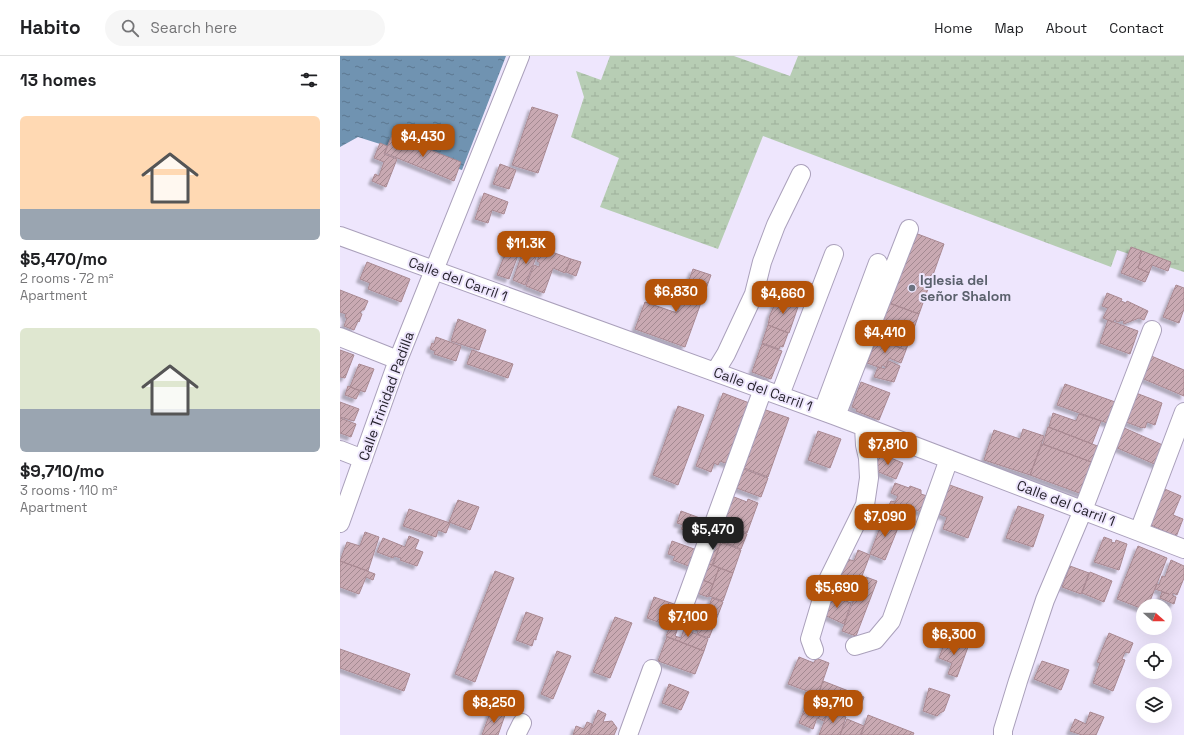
<!DOCTYPE html>
<html lang="en">
<head>
<meta charset="utf-8">
<style>
  body { margin:0; font-family:"Space Grotesk",sans-serif; background:#f6f6f6; color:#202124; height:100vh; display:flex; flex-direction:column; font-size:15px; white-space:nowrap }
  * { box-sizing:border-box; margin:0 }
  p { font-size:13px; color:#757577 }
  .icon { flex:none; width:22px; height:22px; fill:none; stroke:currentColor; stroke-width:2; stroke-linecap:round; stroke-linejoin:round }
  .map { position:relative; flex:1; overflow:hidden }
  .panel { display:flex; flex-direction:column; background:#fff; width:340px }
  .panel>* { flex:none }
  .needle { width:26px; rotate:111deg }
  .buttons { position:absolute; left:796px; top:543px; display:grid; gap:8px }
  .buttons a { display:grid; place-items:center; width:36px; height:36px; border-radius:50%; background:#fff; box-shadow:0 4px 16px #0002; font-size:20px }
  .price { position:absolute; translate:-50% -34px; padding:0 9px; border-radius:8px; background:#b45309; color:#fff; font-size:13px; line-height:26px; filter:drop-shadow(0 1px 2px #0008) }
  .price::after { content:''; position:absolute; left:50%; top:24px; width:12px; height:9px; margin-left:-6px; background:inherit; clip-path:polygon(0 0,100% 0,50% 100%) }
  .price.selected { background:#222; color:#fff }
  ul { padding:0; list-style:none }
  li { display:grid; align-content:center; gap:8px; height:212px; padding:0 20px }
  li span { display:grid; place-items:center; height:124px; border-radius:6px; color:#555 }
  li>.icon { margin-inline-start:auto }
  span .icon { width:72px; height:72px; fill:#fffc; stroke-width:1 }
  li b { font-size:17px }
  h2 { display:flex; justify-content:space-between; align-items:center; height:48px; padding:0 20px; font-size:17px }
  header { display:flex; align-items:center; gap:24px; box-sizing:border-box; height:56px; padding:0 20px; background:#fff; border-bottom:1px solid #e0e0e0 }
  header strong { font-size:19px }
  nav { display:flex; gap:22px; margin-inline-start:auto; font-size:14px }
  .search { width:280px; height:36px; background:#f6f6f6; display:flex; align-items:center; gap:10px; box-sizing:border-box; padding:0 14px; border-radius:22px; color:#757577; font-size:15px }
  main { display:flex; flex:1; min-height:0 }
  .map>svg:first-child { display:block }
  .wetland { fill:url(#wetland-marsh) }
  .water { fill:url(#water-ripples) }
  .building { fill:url(#building-hatch); stroke:#a98992; filter:url(#shadow) }
  .lines { fill:none; stroke-linecap:round; stroke-linejoin:round }
  .minor-casing { stroke:#aaa0bb; stroke-width:20 }
  .minor { stroke:#fff; stroke-width:18 }
  .worship-dot { fill:#6b7280; stroke:#eee6fd; stroke-width:1.5 }
  .labels { text-anchor:middle; dominant-baseline:central; stroke-width:4; stroke-linejoin:round; paint-order:stroke }
  .street-label { font-size:14px; fill:#221f29; stroke:#eee6fd }
  .worship-label { font-size:14px; font-weight:bold; fill:#5b616d; stroke:#eee6fd; text-anchor:start }
</style>
</head>
<body>
<header>
<strong>Habito</strong>
<div class="search"><svg class="icon" aria-label="search" viewBox="0 0 24 24"><circle cx="10" cy="10" r="6"/><path d="M15 15l6 6"/></svg>Search here</div>
<nav><a>Home</a><a>Map</a><a>About</a><a>Contact</a></nav>
</header>
<main>
<section class="panel">
<h2>13 homes<svg class="icon" aria-label="filters" viewBox="0 0 24 24"><path d="M4 7h16M4 17h16"/><circle cx="9" cy="7" r="2"/><circle cx="15" cy="17" r="2"/></svg></h2>
<ul>
<li><span style="background:linear-gradient(#ffd9b3 75%,#9aa5b1 0)"><svg class="icon" aria-label="home" viewBox="0 0 24 24"><path d="M3 11l9-7 9 7M6 9v11h12V9"/></svg></span><div><b>$5,470/mo</b><p>2 rooms · 72 m²</p><p>Apartment</p></div></li>
<li><span style="background:linear-gradient(#dfe7d0 65%,#9aa5b1 0)"><svg class="icon" aria-label="home" viewBox="0 0 24 24"><path d="M3 11l9-7 9 7M6 9v11h12V9"/></svg></span><div><b>$9,710/mo</b><p>3 rooms · 110 m²</p><p>Apartment</p></div></li>
</ul>
</section>
<div class="map">
<svg width="844" height="679" viewBox="0 0 844 679">
  <defs>
    <pattern id="wetland-marsh" width="20" height="14" patternUnits="userSpaceOnUse"><rect width="20" height="14" fill="#b7cdb4"/><path d="M1 5h8M5 5V1M11 12h8M15 12V8" fill="none" stroke="#9db09b"/></pattern>
    <pattern id="water-ripples" width="26" height="14" patternUnits="userSpaceOnUse"><rect width="26" height="14" fill="#7093b1"/><path d="M2 4q2-2 4 0t4 0M15 11q2-2 4 0t4 0" fill="none" stroke="#5c7790"/></pattern>
    <pattern id="building-hatch" width="6" height="6" patternUnits="userSpaceOnUse"><rect width="6" height="6" fill="#c9a9b2"/><path d="M-1 1l2-2M0 6l6-6M5 7l2-2" fill="none" stroke="#a38991"/></pattern>
    <filter id="shadow"><feDropShadow dx="-3.5" dy="3.5" stdDeviation="1" flood-color="#0004"/></filter>
  </defs>
  <rect width="100%" height="100%" fill="#eee6fd"/>
  <path class="wetland" d="M270 0H394L450 20 458 0H844V216L777 194 771 211 423 80 378 193 260 151 279 102 231 81 244 41 236 15 261 24Z"/>
  <path class="water" d="M0 0H166L122 114 18 81 0 91Z"/>
  <path class="building" d="M192 51 218 59 198 117 172 109Z
    M52 79 121 106 114 125 45 97Z
    M40 87 47 90 44 98 57 103 46 131 32 125 35 118 39 120 44 106 34 102Z
    M160 108 176 114 169 133 153 128Z
    M144 137 168 146 164 158 152 154 148 167 135 163Z
    M575 177 604 188 579 258 550 247Z
    M185 189 199 194 185 229 173 224Z
    M168 190 180 194 169 223 157 219Z
    M791 191 802 195 799 202 801 203 798 212 809 217 805 226 781 217Z
    M802 195 831 206 828 215 812 209 809 217 798 212 801 203 799 202Z
    M201 196 210 199 212 196 231 203 225 217 213 212 204 237 186 230 194 209 199 211 200 207 197 205Z
    M231 203 241 206 236 220 226 216Z
    M27 206 70 223 61 246 28 233 30 227 20 223Z
    M353 213 371 219 345 291 295 273 305 246 337 257Z
    M836 229 844 232V253L839 267 823 261Z
    M0 234 28 245 24 254H22L20 257 22 258 19 266 18 265 14 274 4 270 7 262 5 261 6 258 0 256Z
    M767 237 782 243 781 245 786 247 787 245 808 255 804 264 799 262 784 268 783 264 777 266 775 263 773 266 763 262 768 252 762 250Z
    M438 241 459 248 449 277 428 269 430 259Z
    M548 247 579 258 573 275 543 264Z
    M118 263 146 274 139 294 111 285Z
    M768 264 798 275 790 298 760 287Z
    M545 265 568 275 566 282 570 283 566 294 537 283 543 266 545 267Z
    M428 269 448 277 443 291 440 290 439 293 422 287Z
    M96 281 121 290 116 305 94 298 95 295 90 293 92 287 94 288Z
    M537 283 566 294 561 307 549 302 546 311 542 309 541 312 527 307Z
    M422 288 442 295 431 323 412 316Z
    M0 294 14 299 5 322 0 321Z
    M132 294 173 308 168 322 127 308Z
    M809 299 844 314V340L799 321Z
    M549 305 560 310 554 326 534 321 538 311 545 313Z
    M19 308 34 313 25 336 10 331Z
    M521 326 550 337 539 364 516 355 517 353 512 351Z
    M725 328 778 347 770 368 717 349Z
    M8 330 20 335 16 343 5 339Z
    M383 337 412 348 390 409 380 405 378 409 374 407 371 416 356 410Z
    M796 337 822 347 815 369 807 366 805 372 803 371 802 372 786 366Z
    M0 346 19 353 14 365 0 361Z
    M338 350 364 359 338 429 313 419Z
    M420 352 449 362 428 421 399 410Z
    M713 357 736 365 739 358 761 365 752 388 709 371Z
    M0 362 16 368 11 381 0 377Z
    M708 371 760 391 754 407 703 388Z
    M782 371 825 390 819 410 775 391Z
    M683 373 704 380 690 419 644 404 654 374 680 383Z
    M478 375 501 383 490 412 468 404Z
    M702 388 754 407 742 438 690 419Z
    M541 398 563 407 556 423 534 414Z
    M398 411 428 422 421 441 391 430Z
    M555 427 569 432 570 430 581 434V438L590 441 584 457 576 454 572 463 561 458 560 459 555 457V458L546 455 551 445 555 446 558 440 551 437Z
    M607 428 643 441 628 482 603 473 607 461 596 457Z
    M820 431 841 440 833 459 843 463 836 481 805 466Z
    M389 439 407 446 408 443 418 447 407 477 400 474V472L381 466Z
    M118 444 139 451 130 474 109 466Z
    M678 450 704 459 693 491 666 482Z
    M69 453 110 467 106 477 98 474 96 481 63 470Z
    M341 455 368 465 364 477 358 475 357 479 341 473 343 469 337 467Z
    M544 461 560 467 545 504 530 498Z
    M383 468 392 471 393 469 400 472 399 475 407 478 401 493 377 483Z
    M25 476 39 481 28 515 0 505 7 486 20 490Z
    M69 480 79 484 75 493 83 496 77 510 60 504 61 502 54 500 53 502 37 496 43 482 65 491Z
    M764 481 772 484 771 486 775 487 776 484 787 488 779 514 754 506Z
    M373 482 385 486V488L381 486 372 509 364 506Z
    M332 485 357 494 351 511 333 504 335 500 328 498Z
    M381 486 401 494 393 517 373 509Z
    M798 490 827 502 808 550H803V553L777 543Z
    M518 494 530 499 517 533 496 525 504 502 514 505Z
    M831 504 844 510V522L837 539 833 537 832 539 836 541 834 548 820 542 822 536 829 538 815 533 817 528 819 529 822 520 825 521Z
    M0 505 35 518 33 524 26 521 19 538 0 531Z
    M364 506 379 512 373 528 358 522Z
    M730 510 749 517 741 538 722 531Z
    M379 512 393 517 383 545 369 540Z
    M155 515 174 522 135 626 115 618Z
    M750 516 772 525 764 546 742 537Z
    M526 521 537 525 516 580 502 575 520 527 523 528Z
    M359 523 373 528 368 541 354 536Z
    M490 539 511 547 504 568 482 558Z
    M314 541 337 549 329 570 307 562Z
    M372 542 383 546 369 582 357 578 358 575 347 571 355 549 368 552Z
    M186 556 203 562 196 582V584L194 583 192 590 176 584Z
    M275 561 292 567 270 622 253 616Z
    M332 566 339 569 335 580 341 582 344 573 368 583 364 595 326 580Z
    M769 577 793 587 789 597 785 596 782 603 785 604 773 635 753 627 760 607 757 606Z
    M327 581 364 595 355 618 318 605Z
    M606 583 628 591 617 621 608 618 612 607 599 602Z
    M0 593 70 618 64 635 0 612Z
    M217 595 231 600 213 643 201 638Z
    M459 601 474 607 476 602 489 607 478 639 448 628Z
    M702 605 729 614 721 634 694 623Z
    M483 625 524 641 519 655 492 645 484 665 477 662 473 673 459 667 471 637 478 639Z
    M329 628 349 636 341 654 322 647Z
    M589 632 610 639 604 655 600 657 597 660 583 655Z
    M151 654 165 659 158 679H142Z
    M258 654 266 658 263 666 272 665 277 672 274 679H249Z
    M490 655 506 661 500 679H479L488 656 489 657Z
    M750 656 764 661 756 679H742L730 675 735 663 746 668Z
    M528 659 574 677 573 679H521Z
    M507 663 524 670 520 679H500Z
    M247 666 252 668 248 679H233L236 670 244 673Z"/>
  <g class="lines">
    <defs>
      <path id="minor" d="M0 180 496 360 844 493
        M0 281 58 304
        M375 316 386 298 414 238 422 206 436 169 461 118
        M440 339 494 198
        M483 355 538 207
        M496 360 569 173
        M0 394 23 403
        M0 467 58 304 180 0
        M799 475 844 356
        M339 563 423 333
        M515 590 535 584 551 565 609 403
        M474 594 470 583 487 526 525 449 529 422 528 402 525 389 524 371
        M176 679 182 667
        M288 679 312 613
        M663 679V674L678 625 705 544 743 454 812 274"/>
    </defs>
    <use href="#minor" class="minor-casing"/>
    <use href="#minor" class="minor"/>
  </g>
  <circle class="worship-dot" cx="572" cy="232" r="4"/>
  <g class="labels">
    <g class="street-label">
      <text transform="translate(118 223) rotate(20)">Calle del Carril 1</text>
      <text transform="translate(423 333) rotate(20)">Calle del Carril 1</text>
      <text transform="translate(46 340) rotate(-70)">Calle Trinidad Padilla</text>
      <text transform="translate(726 447) rotate(21)">Calle del Carril 1</text>
    </g>
    <g class="worship-label">
      <text x="580" y="224">Iglesia del<tspan x="580" dy="16">señor Shalom</tspan></text>
    </g>
  </g>
</svg>
<div class="buttons">
<a><svg class="needle" viewBox="-14 -14 28 28"><path d="M0-13l5 13h-10z" fill="#e53935"/><path d="M0 13l5-13h-10z" fill="#757577"/></svg></a>
<a><svg class="icon" aria-label="locate" viewBox="0 0 24 24"><circle cx="12" cy="12" r="6"/><path d="M12 2v4M12 18v4M2 12h4M18 12h4"/></svg></a>
<a><svg class="icon" aria-label="layers" viewBox="0 0 24 24"><path d="M12 4l9 5-9 5-9-5zM3 14l9 5 9-5"/></svg></a>
</div>
<b class="price" style="left:83px;top:102px">$4,430</b>
<b class="price" style="left:186px;top:209px">$11.3K</b>
<b class="price" style="left:336px;top:257px">$6,830</b>
<b class="price" style="left:443px;top:259px">$4,660</b>
<b class="price" style="left:545px;top:298px">$4,410</b>
<b class="price" style="left:548px;top:410px">$7,810</b>
<b class="price" style="left:545px;top:482px">$7,090</b>
<b class="price selected" style="left:373px;top:495px">$5,470</b>
<b class="price" style="left:497px;top:553px">$5,690</b>
<b class="price" style="left:348px;top:582px">$7,100</b>
<b class="price" style="left:614px;top:600px">$6,300</b>
<b class="price" style="left:154px;top:668px">$8,250</b>
<b class="price" style="left:493px;top:668px">$9,710</b>
</div>
</main>
</body>
</html>
